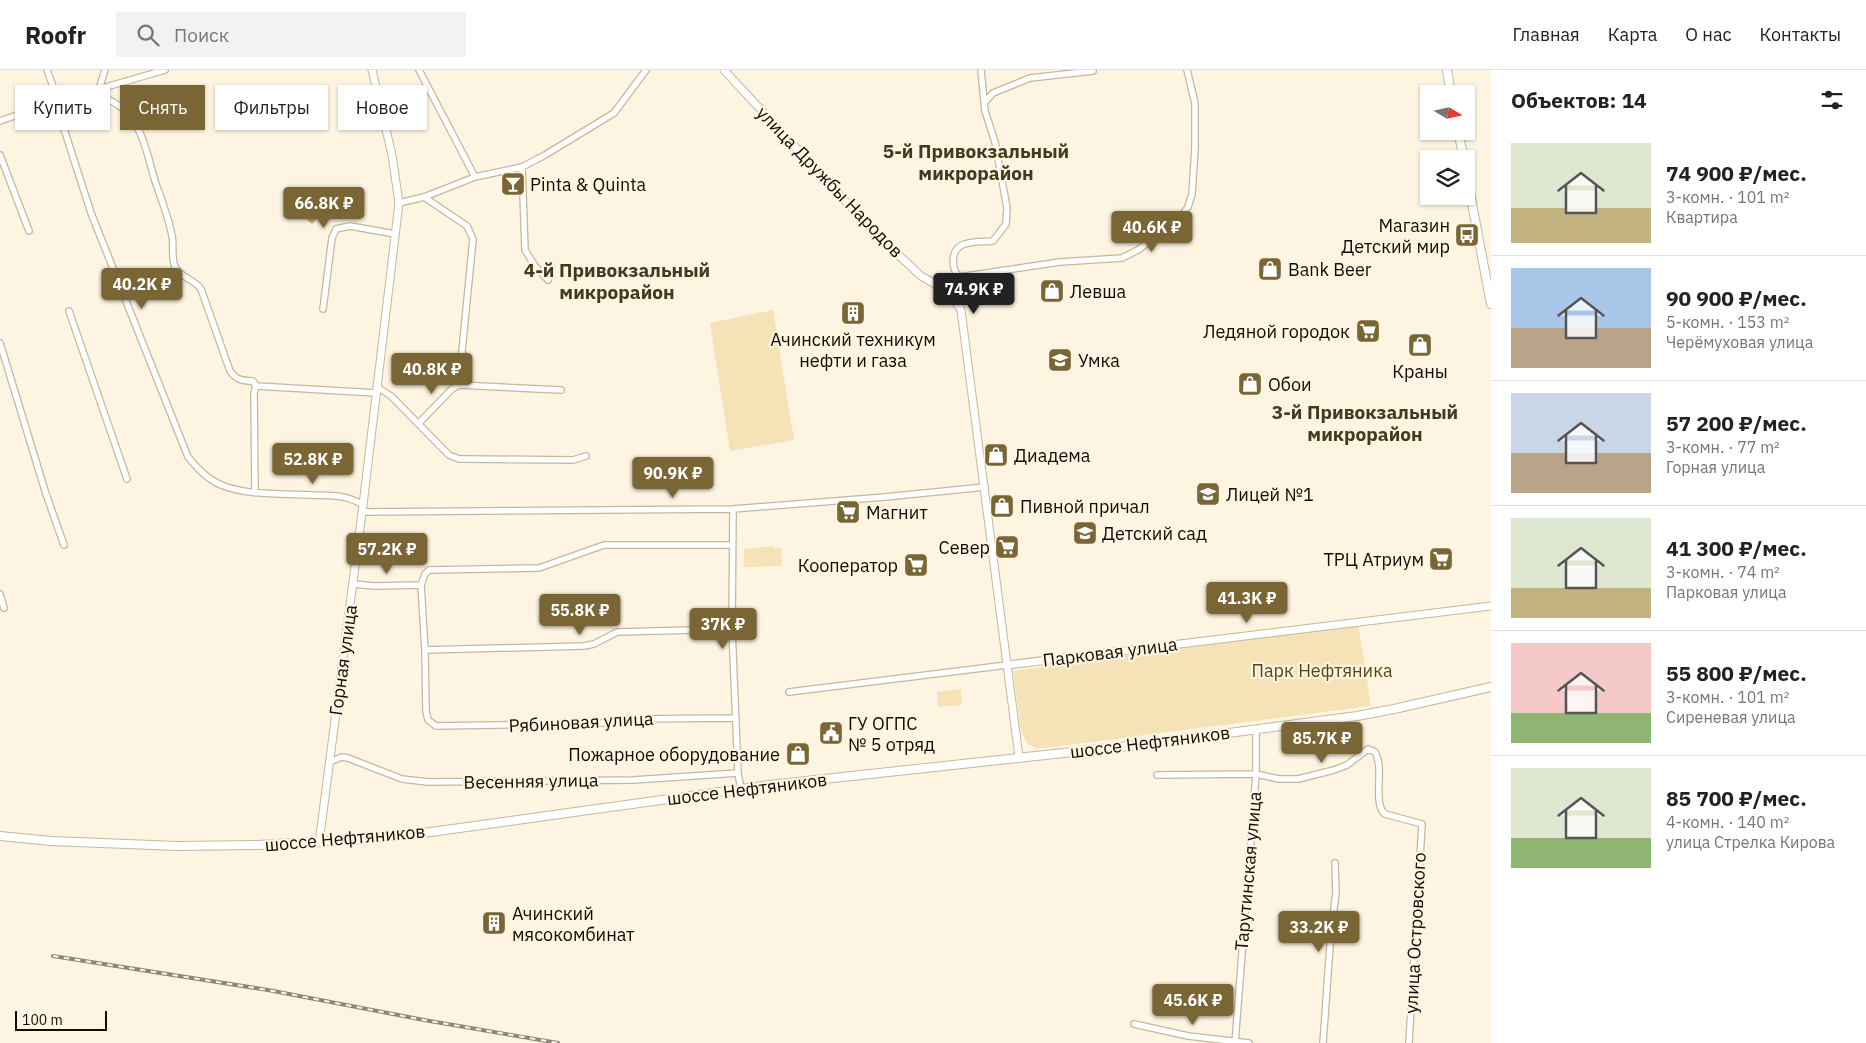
<!DOCTYPE html>
<html lang="ru">
<head>
<meta charset="utf-8">
<style>
  body { margin:0; font-family:"IBM Plex Sans",sans-serif; background:#f2f2f2; color:#222; height:100vh; display:flex; flex-direction:column; font-size:19px; white-space:nowrap }
  * { box-sizing:border-box; margin:0 }
  p { font-size:16px; color:#767676 }
  .icon { flex:none; width:28px; height:28px; fill:none; stroke:currentColor; stroke-width:2; stroke-linecap:round; stroke-linejoin:round }
  .map { position:relative; flex:1; overflow:hidden }
  .drawer { display:flex; flex-direction:column; background:#fff; width:375px }
  .drawer>* { flex:none }
  .banner { position:absolute; left:15px; top:15px; width:475px; height:45px; display:flex; gap:10px }
  .needle { width:32px; rotate:99deg }
  .controls { position:absolute; left:1420px; top:15px; display:grid; gap:10px }
  .controls a { display:grid; place-items:center; width:55px; height:55px; border-radius:0px; background:#fff; box-shadow:0 1px 4px #0004; font-size:25px }
  .scale { position:absolute; left:15px; bottom:12px; width:92px; box-sizing:border-box; padding-left:5px; border:2px solid #100c03; border-top:0; font-size:14px; line-height:18px; white-space:nowrap; color:#100c03; -webkit-text-stroke:4px #fdf5e2; paint-order:stroke }
  .price { position:absolute; translate:-50% -42px; padding:0 11px; border-radius:5px; background:#7a6535; color:#fff; font-size:16px; line-height:32px; filter:drop-shadow(0 1px 2px #0008) }
  .price::after { content:''; position:absolute; left:50%; top:30px; width:15px; height:11px; margin-left:-8px; background:inherit; clip-path:polygon(0 0,100% 0,50% 100%) }
  .price.selected { background:#222; color:#fff }
  ul { padding:0; list-style:none }
  li { display:flex; align-items:center; gap:15px; height:125px; padding:0 20px }
  li+li { border-top:1px solid #e0e0e0 }
  li span { display:grid; place-items:center; flex:none; width:140px; height:100px; border-radius:0px; color:#555 }
  li>.icon { margin-inline-start:auto }
  span .icon { width:60px; height:60px; fill:#fffc; stroke-width:1 }
  li b { font-size:21px }
  h2 { display:flex; justify-content:space-between; align-items:center; height:60px; padding:0 20px; font-size:21px }
  .tag { padding:0 18px; border-radius:0px; background:#fff; box-shadow:0 1px 4px #0004; font-size:18px; line-height:45px }
  .tag.selected { background:#7a6535; color:#fff }
  header { display:flex; align-items:center; gap:30px; box-sizing:border-box; height:70px; padding:0 25px; background:#fff; border-bottom:1px solid #e0e0e0 }
  header strong { font-size:24px }
  nav { display:flex; gap:28px; margin-inline-start:auto; font-size:18px }
  .search { width:350px; height:45px; background:#f2f2f2; display:flex; align-items:center; gap:12px; box-sizing:border-box; padding:0 18px; border-radius:0px; color:#767676; font-size:19px }
  main { display:flex; flex:1; min-height:0 }
  .map>svg:first-child { display:block }
  .green { fill:#f5e2b6 }
  .water { fill:#d5b978 }
  .lines { fill:none; stroke-linecap:round; stroke-linejoin:round }
  .minor-casing { stroke:#c5b89a; stroke-width:8 }
  .tertiary-casing { stroke:#c5b89a; stroke-width:9 }
  .secondary-casing { stroke:#c5b89a; stroke-width:10 }
  .minor { stroke:#fff; stroke-width:5.5 }
  .tertiary { stroke:#fff; stroke-width:7 }
  .secondary { stroke:#fff; stroke-width:8 }
  .rail-casing { stroke:#8c8678; stroke-width:4 }
  .rail { stroke:#fdf5e2; stroke-width:2; stroke-dasharray:5.5; stroke-linecap:butt }
  .labels { text-anchor:middle; dominant-baseline:central; stroke-width:4.5; stroke-linejoin:round; paint-order:stroke }
  .street-label { font-size:18px; fill:#100c03; stroke:#fdf5e2 }
  .poi-label { font-size:18px; fill:#100c03; stroke:#fdf5e2; text-anchor:start }
  .park-label { font-size:18px; fill:#594613; stroke:#fdf5e2 }
  .neighbourhood-label { font-size:19px; font-weight:bold; fill:#44391f; stroke:#fdf5e2 }
</style>
</head>
<body>
<header>
<strong>Roofr</strong>
<div class="search"><svg class="icon" aria-label="search" viewBox="0 0 24 24"><circle cx="10" cy="10" r="6"/><path d="M15 15l6 6"/></svg>Поиск</div>
<nav><a>Главная</a><a>Карта</a><a>О нас</a><a>Контакты</a></nav>
</header>
<main>
<div class="map">
<svg width="1491" height="973" viewBox="0 0 1491 973">
  <rect width="100%" height="100%" fill="#fdf5e2"/>
  <path class="green" d="M773 240 794 370 730 381 710 253Z
    M773 476 774 478H781L782 496 744 497V479Z
    M1358 554 1371 636 1037 679 1027 673 1021 661 1013 601Z
    M961 619 962 635 938 637 937 622Z"/>
  <path class="water" d="M295 118 322 129 324 134C321 142 319 148 312 154L296 140 287 135 288 123Z"/>
  <g class="lines">
    <defs>
      <path id="minor" d="M47 0 59 33
        M419 0 475 107
        M99 19 105 0
        M92 23C107 29 120 33 131 47 144 64 149 91 155 111 161 129 169 148 172 166 174 176 171 187 175 197 181 208 194 209 201 219L230 301C236 310 243 311 253 311L256 316
        M985 32 993 23 1030 8 1093 1
        M57 37 91 143 188 387C198 399 209 411 224 416 246 425 287 424 311 425 332 426 345 424 363 435
        M0 51 14 46 57 37 59 33 92 23 99 19 165 0
        M0 85 29 161
        M522 97 525 180 535 196 548 210
        M399 133 424 127 475 107 522 97 545 85 614 43 646 0
        M959 207C951 198 950 178 965 174 973 171 985 172 993 171L1006 154 1007 138 995 72 985 41 981 0
        M944 219 959 207 1060 192 1122 188 1138 180 1180 148 1188 137 1192 124 1195 78V33L1187 0
        M323 239 332 168 336 159 350 156 395 164
        M69 241 127 409
        M0 273 46 424 64 475
        M459 315 561 320
        M256 316 376 323
        M377 317 391 326 449 385 459 389H469L573 390 586 386
        M419 353 452 319 459 315 463 305 464 292 462 281 473 169 467 156 424 127
        M255 422 254 323 256 316
        M733 439 732 559 738 703 741 719
        M362 442 733 439 885 427 985 417
        M732 475H604L539 498 429 500 425 504 421 515 425 580 426 641 428 650 436 656 602 653 628 649 736 648
        M353 514 375 516 421 515
        M0 524 4 538
        M425 580 584 576 594 574 617 562 732 559
        M789 622 1007 595
        M329 692 342 687 348 688 402 709 428 712 633 710 738 703
        M1157 705 1256 704 1279 709H1298L1334 700 1347 695 1368 679 1375 682C1385 699 1372 734 1385 744L1422 754 1409 973
        M1134 954 1188 966 1249 973
        M1235 973 1256 704V659
        M1323 973 1331 862 1336 823 1335 793"/>
      <path id="tertiary" d="M724 0 874 162 921 206 944 219 957 234 961 240 1019 687
        M1007 595 1491 536
        M319 773 363 435 399 133 392 85 372 0"/>
      <path id="secondary" d="M1447 0 1451 24
        M1458 61 1464 89
        M1466 102 1491 234
        M0 766 51 771 177 776 258 775 364 769 431 762 769 715 1146 674 1357 646 1394 639 1491 617"/>
    </defs>
    <use href="#minor" class="minor-casing"/>
    <use href="#tertiary" class="tertiary-casing"/>
    <use href="#secondary" class="secondary-casing"/>
    <use href="#minor" class="minor"/>
    <use href="#tertiary" class="tertiary"/>
    <use href="#secondary" class="secondary"/>
    <defs>
      <path id="rail" d="M53 886 268 920 424 950 558 973"/>
    </defs>
    <use href="#rail" class="rail-casing"/>
    <use href="#rail" class="rail"/>
  </g>
  <defs>
    <symbol id="bar-square" viewBox="-11 -11 22 22"><rect x="-9" y="-9" width="18" height="18" rx="4" fill="#7a6535" stroke="#fdf5e2"/><path d="M-6-5H6L.8 .8V4.5H3.5V6h-7V4.5H-.8V.8Z" fill="#fff"/></symbol>
    <symbol id="bus-square" viewBox="-11 -11 22 22"><rect x="-9" y="-9" width="18" height="18" rx="4" fill="#7a6535" stroke="#fdf5e2"/><path d="M-5-6H5V4H4V6H2V4H-2V6H-4V4H-5ZM-3.5-4V0h7V-4ZM-3.5 1.2v1.5H-2V1.2ZM2 1.2v1.5H3.5V1.2Z" fill="#fff"/></symbol>
    <symbol id="shop-square" viewBox="-11 -11 22 22"><rect x="-9" y="-9" width="18" height="18" rx="4" fill="#7a6535" stroke="#fdf5e2"/><path d="M-5-2.5h2.3a2.7 3.5 0 0 1 5.4 0H5L5.5 6h-11ZM-1.5-2.5h3a1.5 2.3 0 0 0-3 0Z" fill="#fff"/></symbol>
    <symbol id="building-square" viewBox="-11 -11 22 22"><rect x="-9" y="-9" width="18" height="18" rx="4" fill="#7a6535" stroke="#fdf5e2"/><path d="M-4-6H4V6H1V3H-1V6H-4ZM-2.5-4.3h1.7v1.8h-1.7ZM.8-4.3h1.7v1.8H.8ZM-2.5-1h1.7V.8h-1.7ZM.8-1h1.7V.8H.8Z" fill="#fff"/></symbol>
    <symbol id="supermarket-square" viewBox="-11 -11 22 22"><rect x="-9" y="-9" width="18" height="18" rx="4" fill="#7a6535" stroke="#fdf5e2"/><path d="M-6-5.5h2.5l.6 2H6L4.5 2H-2.5L-4.4-4H-6ZM-1.5 3.2a1.3 1.3 0 1 0 .1 0ZM3 3.2a1.3 1.3 0 1 0 .1 0Z" fill="#fff"/></symbol>
    <symbol id="school-square" viewBox="-11 -11 22 22"><rect x="-9" y="-9" width="18" height="18" rx="4" fill="#7a6535" stroke="#fdf5e2"/><path d="M0-5L7-2L0 1L-7-2ZM-4 1L0 2.5L4 1V4Q0 6-4 4Z" fill="#fff"/></symbol>
    <symbol id="civic-square" viewBox="-11 -11 22 22"><rect x="-9" y="-9" width="18" height="18" rx="4" fill="#7a6535" stroke="#fdf5e2"/><path d="M-.6-6.5H3V-4.5H.6V-3L4-1V1h2V6H-6V1h2V-1L-.6-3ZM-1.2 2.5V6h2.4V2.5Z" fill="#fff"/></symbol>
  </defs>
  <g fill-rule="evenodd">
    <use href="#bar-square" x="499" y="100" width="28" height="28"/>
    <use href="#bus-square" x="1453" y="151" width="28" height="28"/>
    <use href="#shop-square" x="1256" y="185" width="28" height="28"/>
    <use href="#shop-square" x="1038" y="207" width="28" height="28"/>
    <use href="#building-square" x="839" y="229" width="28" height="28"/>
    <use href="#supermarket-square" x="1354" y="247" width="28" height="28"/>
    <use href="#shop-square" x="1406" y="261" width="28" height="28"/>
    <use href="#school-square" x="1046" y="276" width="28" height="28"/>
    <use href="#shop-square" x="1236" y="300" width="28" height="28"/>
    <use href="#shop-square" x="982" y="371" width="28" height="28"/>
    <use href="#school-square" x="1194" y="410" width="28" height="28"/>
    <use href="#shop-square" x="988" y="422" width="28" height="28"/>
    <use href="#supermarket-square" x="834" y="428" width="28" height="28"/>
    <use href="#school-square" x="1071" y="449" width="28" height="28"/>
    <use href="#supermarket-square" x="993" y="463" width="28" height="28"/>
    <use href="#supermarket-square" x="1427" y="475" width="28" height="28"/>
    <use href="#supermarket-square" x="902" y="481" width="28" height="28"/>
    <use href="#civic-square" x="817" y="649" width="28" height="28"/>
    <use href="#shop-square" x="784" y="670" width="28" height="28"/>
    <use href="#building-square" x="480" y="839" width="28" height="28"/>
  </g>
  <g class="labels">
    <g class="street-label">
      <text transform="translate(830 112) rotate(46)">улица Дружбы Народов</text>
      <text transform="translate(1110 582) rotate(-7)">Парковая улица</text>
      <text transform="translate(343 590) rotate(-82)">Горная улица</text>
      <text transform="translate(581 652) rotate(-3)">Рябиновая улица</text>
      <text transform="translate(1150 672) rotate(-7)">шоссе Нефтяников</text>
      <text transform="translate(531 711) rotate(-1)">Весенняя улица</text>
      <text transform="translate(747 719) rotate(-7)">шоссе Нефтяников</text>
      <text transform="translate(345 768) rotate(-5)">шоссе Нефтяников</text>
      <text transform="translate(1248 801) rotate(-85)">Тарутинская улица</text>
      <text transform="translate(1415 863) rotate(-87)">улица Островского</text>
    </g>
    <g class="poi-label">
      <text x="530" y="114">Pinta &amp; Quinta</text>
      <text x="1450" y="155" text-anchor="end">Магазин<tspan x="1450" dy="21">Детский мир</tspan></text>
      <text x="1288" y="199">Bank Beer</text>
      <text x="1070" y="221">Левша</text>
      <text x="1350" y="261" text-anchor="end">Ледяной городок</text>
      <text x="853" y="269" text-anchor="middle">Ачинский техникум<tspan x="853" dy="21">нефти и газа</tspan></text>
      <text x="1078" y="290">Умка</text>
      <text x="1420" y="301" text-anchor="middle">Краны</text>
      <text x="1268" y="314">Обои</text>
      <text x="1014" y="385">Диадема</text>
      <text x="1226" y="424">Лицей №1</text>
      <text x="1020" y="436">Пивной причал</text>
      <text x="866" y="442">Магнит</text>
      <text x="1102" y="463">Детский сад</text>
      <text x="990" y="477" text-anchor="end">Север</text>
      <text x="1424" y="489" text-anchor="end">ТРЦ Атриум</text>
      <text x="898" y="495" text-anchor="end">Кооператор</text>
      <text x="848" y="653">ГУ ОГПС<tspan x="848" dy="21">№ 5 отряд</tspan></text>
      <text x="780" y="684" text-anchor="end">Пожарное оборудование</text>
      <text x="512" y="843">Ачинский<tspan x="512" dy="21">мясокомбинат</tspan></text>
    </g>
    <g class="park-label">
      <text x="1322" y="600">Парк Нефтяника</text>
    </g>
    <g class="neighbourhood-label">
      <text x="976" y="81">5-й Привокзальный<tspan x="976" dy="22">микрорайон</tspan></text>
      <text x="617" y="200">4-й Привокзальный<tspan x="617" dy="22">микрорайон</tspan></text>
      <text x="1365" y="342">3-й Привокзальный<tspan x="1365" dy="22">микрорайон</tspan></text>
    </g>
  </g>
</svg>
<div class="controls">
<a><svg class="needle" viewBox="-14 -14 28 28"><path d="M0-13l5 13h-10z" fill="#e53935"/><path d="M0 13l5-13h-10z" fill="#767676"/></svg></a>
<a><svg class="icon" aria-label="layers" viewBox="0 0 24 24"><path d="M12 4l9 5-9 5-9-5zM3 14l9 5 9-5"/></svg></a>
</div>
<div class="scale">100 m</div>
<b class="price" style="left:324px;top:159px">66.8K ₽</b>
<b class="price" style="left:1152px;top:183px">40.6K ₽</b>
<b class="price" style="left:142px;top:240px">40.2K ₽</b>
<b class="price selected" style="left:974px;top:245px">74.9K ₽</b>
<b class="price" style="left:432px;top:325px">40.8K ₽</b>
<b class="price" style="left:313px;top:415px">52.8K ₽</b>
<b class="price" style="left:673px;top:429px">90.9K ₽</b>
<b class="price" style="left:387px;top:505px">57.2K ₽</b>
<b class="price" style="left:1247px;top:554px">41.3K ₽</b>
<b class="price" style="left:580px;top:566px">55.8K ₽</b>
<b class="price" style="left:723px;top:580px">37K ₽</b>
<b class="price" style="left:1322px;top:694px">85.7K ₽</b>
<b class="price" style="left:1319px;top:883px">33.2K ₽</b>
<b class="price" style="left:1193px;top:956px">45.6K ₽</b>
<div class="banner">
<a class="tag">Купить</a>
<a class="tag selected">Снять</a>
<a class="tag">Фильтры</a>
<a class="tag">Новое</a>
</div>
</div>
<section class="drawer">
<h2>Объектов: 14<svg class="icon" aria-label="filters" viewBox="0 0 24 24"><path d="M4 7h16M4 17h16"/><circle cx="9" cy="7" r="2"/><circle cx="15" cy="17" r="2"/></svg></h2>
<ul>
<li><span style="background:linear-gradient(#dfe7d0 65%,#c2b280 0)"><svg class="icon" aria-label="home" viewBox="0 0 24 24"><path d="M3 11l9-7 9 7M6 9v11h12V9"/></svg></span><div><b>74 900 ₽/мес.</b><p>3-комн. · 101 m²</p><p>Квартира</p></div></li>
<li><span style="background:linear-gradient(#a9c7e8 60%,#b9a48a 0)"><svg class="icon" aria-label="home" viewBox="0 0 24 24"><path d="M3 11l9-7 9 7M6 9v11h12V9"/></svg></span><div><b>90 900 ₽/мес.</b><p>5-комн. · 153 m²</p><p>Черёмуховая улица</p></div></li>
<li><span style="background:linear-gradient(#c9d6e8 60%,#b9a48a 0)"><svg class="icon" aria-label="home" viewBox="0 0 24 24"><path d="M3 11l9-7 9 7M6 9v11h12V9"/></svg></span><div><b>57 200 ₽/мес.</b><p>3-комн. · 77 m²</p><p>Горная улица</p></div></li>
<li><span style="background:linear-gradient(#dfe7d0 70%,#c2b280 0)"><svg class="icon" aria-label="home" viewBox="0 0 24 24"><path d="M3 11l9-7 9 7M6 9v11h12V9"/></svg></span><div><b>41 300 ₽/мес.</b><p>3-комн. · 74 m²</p><p>Парковая улица</p></div></li>
<li><span style="background:linear-gradient(#f6c9c9 70%,#8fb573 0)"><svg class="icon" aria-label="home" viewBox="0 0 24 24"><path d="M3 11l9-7 9 7M6 9v11h12V9"/></svg></span><div><b>55 800 ₽/мес.</b><p>3-комн. · 101 m²</p><p>Сиреневая улица</p></div></li>
<li><span style="background:linear-gradient(#dfe7d0 70%,#8fb573 0)"><svg class="icon" aria-label="home" viewBox="0 0 24 24"><path d="M3 11l9-7 9 7M6 9v11h12V9"/></svg></span><div><b>85 700 ₽/мес.</b><p>4-комн. · 140 m²</p><p>улица Стрелка Кирова</p></div></li>
</ul>
</section>
</main>
</body>
</html>
